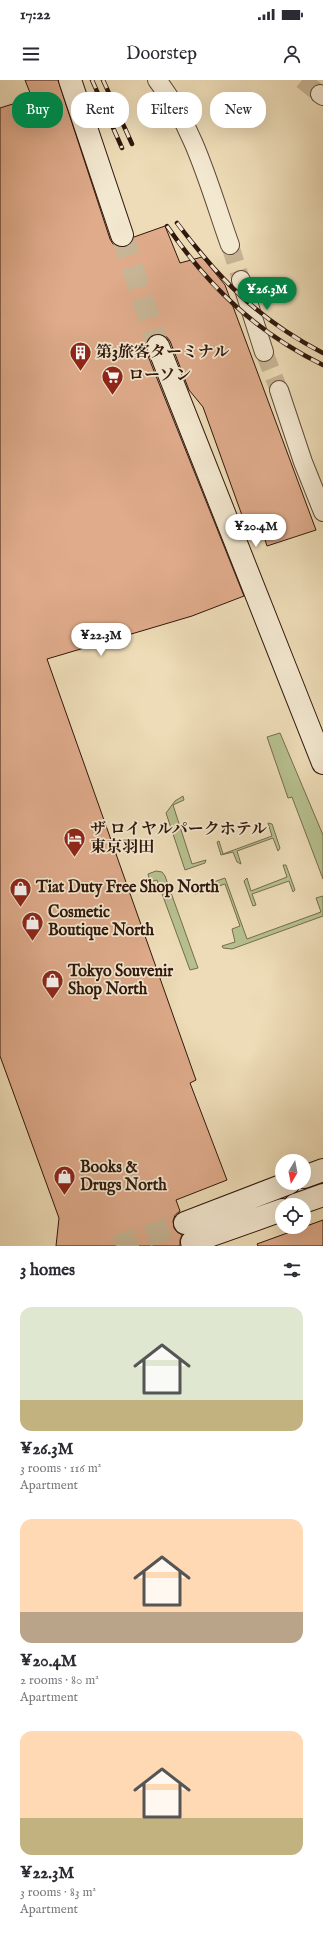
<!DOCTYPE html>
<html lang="en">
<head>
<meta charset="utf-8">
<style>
  body { margin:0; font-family:"IM FELL English","Noto Serif JP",serif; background:#f7f7f7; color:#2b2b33; height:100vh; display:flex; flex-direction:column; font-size:15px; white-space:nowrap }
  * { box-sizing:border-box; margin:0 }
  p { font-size:13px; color:#7c7c81 }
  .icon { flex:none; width:22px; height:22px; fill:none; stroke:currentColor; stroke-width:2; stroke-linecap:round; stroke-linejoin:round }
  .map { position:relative; height:1166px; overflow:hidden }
  .drawer { display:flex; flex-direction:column; background:#fff; flex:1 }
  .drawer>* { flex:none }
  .top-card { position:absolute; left:12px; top:12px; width:299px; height:36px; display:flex; gap:8px }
  .needle { width:26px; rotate:190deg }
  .fabs { position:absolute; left:275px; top:1074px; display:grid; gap:8px }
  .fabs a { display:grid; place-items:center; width:36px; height:36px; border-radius:50%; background:#fff; box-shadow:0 4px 16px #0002; font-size:20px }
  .price { position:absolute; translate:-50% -34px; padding:0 9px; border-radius:14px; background:#fff; color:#222; font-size:13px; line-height:26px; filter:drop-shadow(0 1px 2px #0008) }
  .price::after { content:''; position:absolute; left:50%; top:24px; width:12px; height:9px; margin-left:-6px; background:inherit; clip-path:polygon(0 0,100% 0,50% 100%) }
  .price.current { background:#0b8043; color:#fff }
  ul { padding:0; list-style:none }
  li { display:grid; align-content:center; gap:8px; height:212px; padding:0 20px }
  li span { display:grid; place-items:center; height:124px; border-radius:12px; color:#555 }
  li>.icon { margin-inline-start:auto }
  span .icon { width:72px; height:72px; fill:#fffc; stroke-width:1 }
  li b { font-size:17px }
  h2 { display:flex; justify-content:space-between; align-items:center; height:48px; padding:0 20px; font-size:17px }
  .chip { padding:0 14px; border-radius:16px; background:#fff; box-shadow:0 4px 16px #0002; font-size:14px; line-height:36px }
  .chip.current { background:#0b8043; color:#fff }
  .status { display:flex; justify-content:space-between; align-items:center; height:28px; padding:0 20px; background:#fff; direction:ltr }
  .status svg { height:11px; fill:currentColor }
  header { display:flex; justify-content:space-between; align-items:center; height:52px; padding:0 20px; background:#fff; font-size:18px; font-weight:600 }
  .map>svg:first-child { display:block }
  .green { fill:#b7c08f; stroke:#746c4e }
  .building { fill:#dfab8b; stroke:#30170c }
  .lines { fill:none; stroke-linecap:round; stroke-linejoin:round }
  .street-tunnel { stroke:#c7b595; stroke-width:18; stroke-dasharray:18 9; stroke-linecap:butt }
  .secondary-tunnel { stroke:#c7b595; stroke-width:22; stroke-dasharray:22 11; stroke-linecap:butt }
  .street-casing { stroke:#5f4837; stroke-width:20 }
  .secondary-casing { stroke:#30170c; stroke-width:24 }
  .street { stroke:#f3e8d0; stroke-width:18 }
  .secondary { stroke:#f3e8d0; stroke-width:22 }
  .rail-casing { stroke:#30170c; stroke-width:4.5 }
  .rail { stroke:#f3e8d0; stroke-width:3; stroke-dasharray:9; stroke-linecap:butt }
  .labels { text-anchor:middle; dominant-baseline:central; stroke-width:3.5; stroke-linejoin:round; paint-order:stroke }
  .poi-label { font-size:16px; font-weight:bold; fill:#30170c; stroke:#f3e8d0; text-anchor:start }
</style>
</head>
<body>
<div class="status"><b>17:22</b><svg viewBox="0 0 49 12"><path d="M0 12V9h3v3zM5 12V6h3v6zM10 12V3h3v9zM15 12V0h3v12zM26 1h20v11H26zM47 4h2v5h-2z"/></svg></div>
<header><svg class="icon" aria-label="menu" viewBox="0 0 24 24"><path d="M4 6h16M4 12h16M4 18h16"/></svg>Doorstep<svg class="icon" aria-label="person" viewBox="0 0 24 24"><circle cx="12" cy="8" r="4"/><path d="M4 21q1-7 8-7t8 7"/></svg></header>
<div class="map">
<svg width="323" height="1166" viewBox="0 0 323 1166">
  <rect width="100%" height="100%" fill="#eddcb7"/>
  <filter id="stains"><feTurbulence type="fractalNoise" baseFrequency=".005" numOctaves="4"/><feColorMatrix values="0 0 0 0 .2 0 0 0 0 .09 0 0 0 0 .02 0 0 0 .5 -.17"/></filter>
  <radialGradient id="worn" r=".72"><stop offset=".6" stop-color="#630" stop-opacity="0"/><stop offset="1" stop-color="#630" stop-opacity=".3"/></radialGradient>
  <path class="green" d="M280 653 323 755V799L292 717 288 718 267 657Z
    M183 716 184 720 173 725 192 784 206 780 205 783 185 790 166 733 175 721Z
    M268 743 272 744 280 768 278 771 273 758 237 771 241 784 237 782 233 772 221 775 217 762 219 761 223 774 272 756Z
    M283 785H286L295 810 293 812 289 801 252 814 256 825 253 826 244 801 247 798 251 811 287 797Z
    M156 791 162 792 165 796 198 888 190 890 157 800 150 802 148 794Z
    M225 798 247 859 321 832 316 818 323 816V836L232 869 223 868 222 866 235 862 232 849 240 846 225 804 195 814 194 809Z"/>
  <path class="building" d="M25 0H58L110 159 113 164 120 167H126L132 163 134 157 165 146 180 183 202 177 225 205 316 450 267 466 261 447 248 452 203 327 189 310 170 261 166 256 159 254H154L148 258 146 264V271L244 516 192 536 47 579 196 1000 190 1003 227 1100 176 1120 180 1131 175 1135 173 1141 174 1148 177 1152 182 1155 180 1160V1166H56L59 1138 0 976V28L32 18Z
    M323 1140V1166H258L257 1164Z"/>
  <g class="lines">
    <path class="street-tunnel" d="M302 0 320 14
      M230 165 241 200
      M264 272 279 310"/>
    <path class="secondary-tunnel" d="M122 155 158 266
      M116 1166 185 1143"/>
    <defs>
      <path id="street" d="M157 0C195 48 210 109 230 165
        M320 14 323 16
        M241 200 264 272
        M279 310 303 382 323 432"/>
      <path id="secondary" d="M70 0 122 155
        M158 266 323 683
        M304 1097 323 1090
        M295 1125 323 1115
        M185 1143 289 1103
        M192 1162 282 1130"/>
    </defs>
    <use href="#street" class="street-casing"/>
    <use href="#secondary" class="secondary-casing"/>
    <use href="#street" class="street"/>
    <use href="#secondary" class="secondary"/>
    <defs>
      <path id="rail" d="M92 0 122 68
        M103 0 132 64
        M177 143C220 200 259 240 323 273
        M167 146C209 207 256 252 323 285"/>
    </defs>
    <use href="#rail" class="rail-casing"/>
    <use href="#rail" class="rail"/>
  </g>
  <defs>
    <symbol id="building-pin" viewBox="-11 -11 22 30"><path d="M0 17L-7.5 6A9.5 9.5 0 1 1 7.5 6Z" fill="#8f2418" stroke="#f3e8d0"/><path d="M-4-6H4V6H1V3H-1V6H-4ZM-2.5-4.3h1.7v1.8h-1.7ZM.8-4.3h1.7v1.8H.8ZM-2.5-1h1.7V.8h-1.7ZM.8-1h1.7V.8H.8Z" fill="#fff"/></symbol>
    <symbol id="supermarket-pin" viewBox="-11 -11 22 30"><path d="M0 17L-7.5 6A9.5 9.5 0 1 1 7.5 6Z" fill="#8f2418" stroke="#f3e8d0"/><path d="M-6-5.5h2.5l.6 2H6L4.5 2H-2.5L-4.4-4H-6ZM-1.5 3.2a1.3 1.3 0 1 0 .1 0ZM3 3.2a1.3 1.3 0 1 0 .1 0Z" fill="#fff"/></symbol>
    <symbol id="hotel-pin" viewBox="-11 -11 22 30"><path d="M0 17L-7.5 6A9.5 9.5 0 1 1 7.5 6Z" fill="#8f2418" stroke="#f3e8d0"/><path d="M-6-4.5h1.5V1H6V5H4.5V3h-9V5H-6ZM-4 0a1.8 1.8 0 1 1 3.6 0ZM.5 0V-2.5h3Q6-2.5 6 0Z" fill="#fff"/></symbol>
    <symbol id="shop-pin" viewBox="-11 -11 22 30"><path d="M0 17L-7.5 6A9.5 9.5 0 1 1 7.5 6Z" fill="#8f2418" stroke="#f3e8d0"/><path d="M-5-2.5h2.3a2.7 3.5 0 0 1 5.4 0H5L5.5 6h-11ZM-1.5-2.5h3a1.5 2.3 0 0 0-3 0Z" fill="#fff"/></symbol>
  </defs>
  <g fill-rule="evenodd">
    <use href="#building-pin" x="68" y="260" width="25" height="34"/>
    <use href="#supermarket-pin" x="100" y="284" width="25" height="34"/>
    <use href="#hotel-pin" x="62" y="746" width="25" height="34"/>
    <use href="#shop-pin" x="8" y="796" width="25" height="34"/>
    <use href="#shop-pin" x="20" y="830" width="25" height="34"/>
    <use href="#shop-pin" x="40" y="888" width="25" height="34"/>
    <use href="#shop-pin" x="52" y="1084" width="25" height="34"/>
  </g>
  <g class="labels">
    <g class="poi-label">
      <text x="96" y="273">第3旅客ターミナル</text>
      <text x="128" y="296">ローソン</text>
      <text x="90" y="750">ザ ロイヤルパークホテル<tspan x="90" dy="18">東京羽田</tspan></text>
      <text x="36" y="808">Tiat Duty Free Shop North</text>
      <text x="48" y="833">Cosmetic<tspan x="48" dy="18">Boutique North</tspan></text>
      <text x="68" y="892">Tokyo Souvenir<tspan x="68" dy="18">Shop North</tspan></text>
      <text x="80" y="1088">Books &amp;<tspan x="80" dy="18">Drugs North</tspan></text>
    </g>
  </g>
  <rect width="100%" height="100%" filter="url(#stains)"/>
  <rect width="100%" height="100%" fill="url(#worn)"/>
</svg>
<div class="fabs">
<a><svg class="needle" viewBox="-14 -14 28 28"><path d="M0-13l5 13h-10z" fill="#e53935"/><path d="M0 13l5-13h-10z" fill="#7c7c81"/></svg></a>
<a><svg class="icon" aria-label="locate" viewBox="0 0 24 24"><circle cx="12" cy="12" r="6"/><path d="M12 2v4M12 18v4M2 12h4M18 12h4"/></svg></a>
</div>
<b class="price current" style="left:267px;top:231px">¥26.3M</b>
<b class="price" style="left:256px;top:468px">¥20.4M</b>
<b class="price" style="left:101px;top:577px">¥22.3M</b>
<div class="top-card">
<a class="chip current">Buy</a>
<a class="chip">Rent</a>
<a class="chip">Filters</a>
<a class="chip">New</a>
</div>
</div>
<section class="drawer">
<h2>3 homes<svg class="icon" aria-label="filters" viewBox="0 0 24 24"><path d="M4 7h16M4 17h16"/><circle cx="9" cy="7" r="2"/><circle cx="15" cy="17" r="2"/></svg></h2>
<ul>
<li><span style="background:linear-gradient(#dfe7d0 75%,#c2b280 0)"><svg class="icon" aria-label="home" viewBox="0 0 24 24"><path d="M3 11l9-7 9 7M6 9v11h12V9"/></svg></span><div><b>¥26.3M</b><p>3 rooms · 116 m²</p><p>Apartment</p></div></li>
<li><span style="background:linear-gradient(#ffd9b3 75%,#b9a48a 0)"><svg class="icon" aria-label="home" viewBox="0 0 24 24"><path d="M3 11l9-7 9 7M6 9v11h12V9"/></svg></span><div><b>¥20.4M</b><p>2 rooms · 80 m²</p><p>Apartment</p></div></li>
<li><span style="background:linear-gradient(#ffd9b3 70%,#c2b280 0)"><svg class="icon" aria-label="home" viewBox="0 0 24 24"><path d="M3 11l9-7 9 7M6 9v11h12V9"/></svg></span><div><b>¥22.3M</b><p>3 rooms · 83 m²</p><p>Apartment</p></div></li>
</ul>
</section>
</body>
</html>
